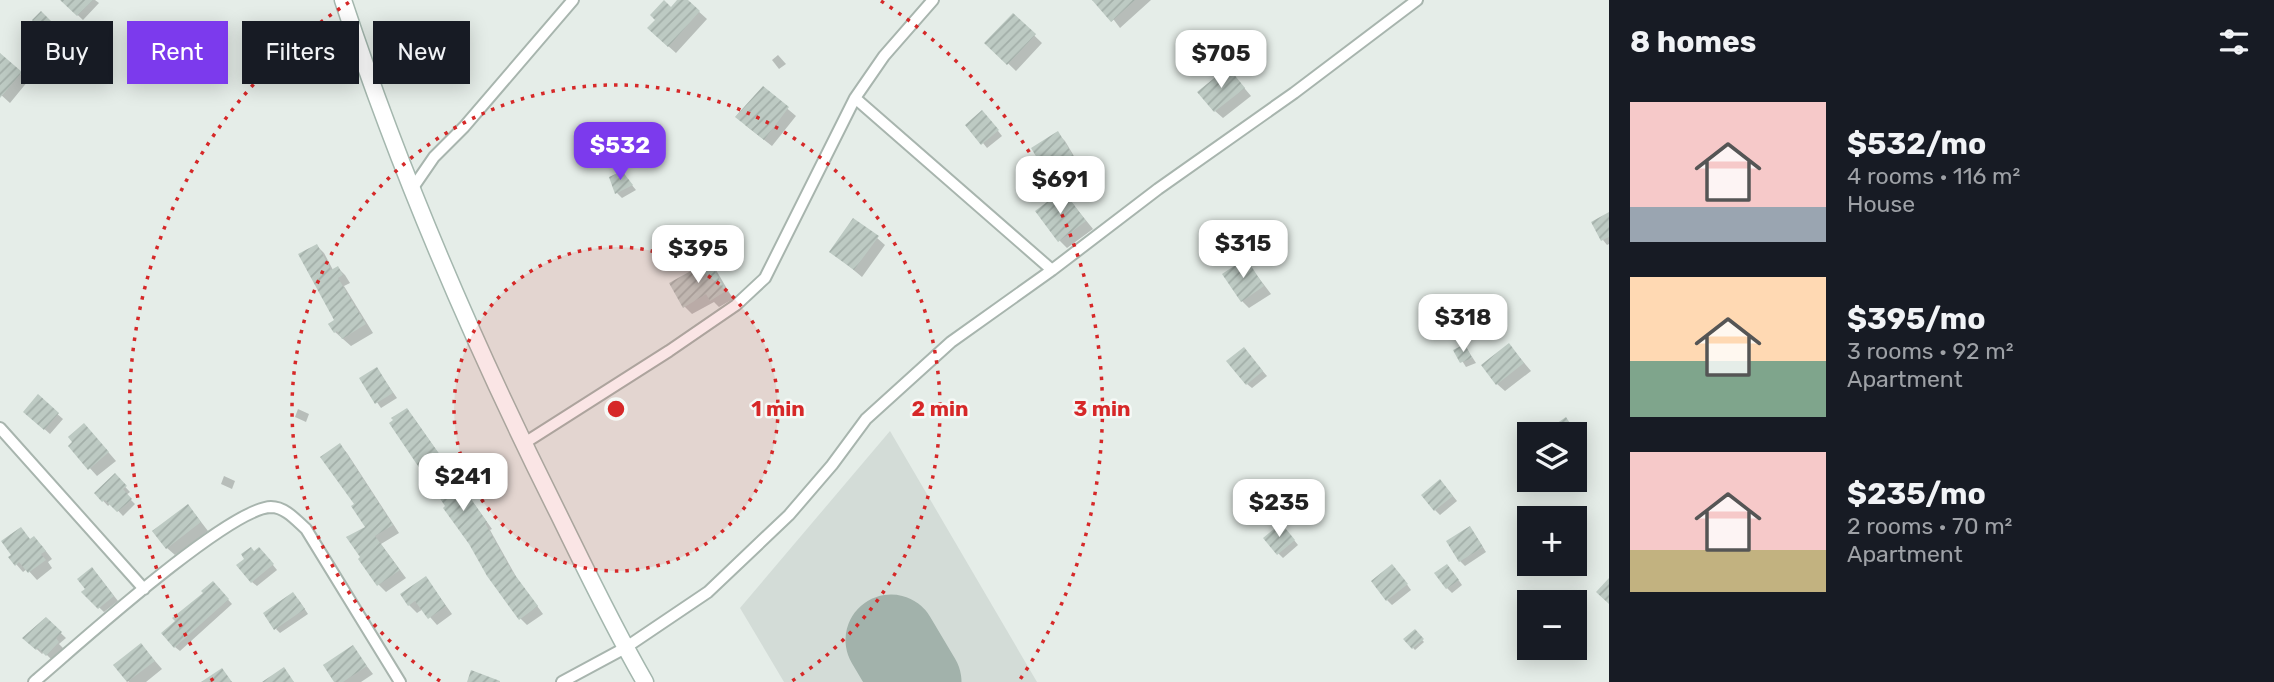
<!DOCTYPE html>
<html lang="en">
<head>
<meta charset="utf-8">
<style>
  body { margin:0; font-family:Rubik,sans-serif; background:#242831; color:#f1f3f6; height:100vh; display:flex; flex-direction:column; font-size:26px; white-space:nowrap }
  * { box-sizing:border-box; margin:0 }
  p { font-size:23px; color:#9ea1a6 }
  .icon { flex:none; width:38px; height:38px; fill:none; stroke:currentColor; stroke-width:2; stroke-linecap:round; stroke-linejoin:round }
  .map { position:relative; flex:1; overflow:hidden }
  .panel { display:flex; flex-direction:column; background:#171b24; width:665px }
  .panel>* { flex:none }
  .hud { position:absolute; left:21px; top:21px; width:665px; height:63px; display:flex; gap:14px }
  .tools { position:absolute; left:1517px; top:422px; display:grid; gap:14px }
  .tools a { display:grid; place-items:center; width:70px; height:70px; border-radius:0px; background:#171b24; box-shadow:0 4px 18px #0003; font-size:35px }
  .price { position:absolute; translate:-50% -60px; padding:0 16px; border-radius:14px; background:#fff; color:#222; font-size:23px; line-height:46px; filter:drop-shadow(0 2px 4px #0008) }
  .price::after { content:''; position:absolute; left:50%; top:42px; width:21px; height:16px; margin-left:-10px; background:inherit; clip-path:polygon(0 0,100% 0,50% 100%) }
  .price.active { background:#7c3aed; color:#fff }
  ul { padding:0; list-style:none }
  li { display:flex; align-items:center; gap:21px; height:175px; padding:0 21px }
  li span { display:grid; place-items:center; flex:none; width:196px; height:140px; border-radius:0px; color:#555 }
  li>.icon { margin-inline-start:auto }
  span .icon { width:84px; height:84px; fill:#fffc; stroke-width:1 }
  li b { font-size:30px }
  h2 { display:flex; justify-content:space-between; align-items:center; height:84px; padding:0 21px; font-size:30px }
  .tag { padding:0 24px; border-radius:0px; background:#171b24; box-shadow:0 4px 18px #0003; font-size:24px; line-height:63px }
  .tag.active { background:#7c3aed; color:#fff }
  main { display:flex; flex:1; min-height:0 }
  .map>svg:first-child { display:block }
  .built { fill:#d3dcd7 }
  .shadow { fill:#0003 }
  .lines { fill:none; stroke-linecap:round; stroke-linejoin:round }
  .runway { stroke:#a2b2ab; stroke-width:91 }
  .building { fill:url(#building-hatch) }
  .minor-casing { stroke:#a8b5ae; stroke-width:14 }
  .secondary-casing { stroke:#a4b7ae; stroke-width:19 }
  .minor { stroke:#fff; stroke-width:10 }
  .secondary { stroke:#fff; stroke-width:16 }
  .ring { fill:none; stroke:#d62828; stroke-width:3.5; stroke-dasharray:3.5 7 }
  .centre { fill:#d62828; stroke:#f5f9f6; stroke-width:3.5 }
  .ring-label { font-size:21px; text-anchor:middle; font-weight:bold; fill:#d62828; stroke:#f5f9f6; stroke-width:5; stroke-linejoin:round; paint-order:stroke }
</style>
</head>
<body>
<main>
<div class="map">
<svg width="1609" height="682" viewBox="0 0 1609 682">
  <defs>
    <pattern id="building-hatch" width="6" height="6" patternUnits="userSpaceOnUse" patternTransform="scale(1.75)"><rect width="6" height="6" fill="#bdcac3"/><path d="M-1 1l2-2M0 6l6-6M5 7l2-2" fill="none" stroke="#a2aea8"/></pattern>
  </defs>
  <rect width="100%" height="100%" fill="#e5ede8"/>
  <path class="built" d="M890 431 1037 682H784L740 608Z"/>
  <path class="shadow" d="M62 0H95L99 3 83 20Z
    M680 0H686L707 19 676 53 657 36 671 9Z
    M1099 0H1151L1120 28Z
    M41 14 64 36 55 44 49 38 45 42 34 31 40 26Z
    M1013 15 1042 43 1016 71 987 43Z
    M778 55 786 64 779 69 772 60Z
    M2 57 28 81 10 103 0 94V59Z
    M1235 77 1251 96 1223 118 1215 111Z
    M764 89 796 116 772 146 745 125Z
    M987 117 1002 136 987 148 983 143Z
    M1058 134 1065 141 1084 173 1060 187 1053 180Z
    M611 178H626L636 190 622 198 617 193Z
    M1063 192 1093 229 1067 248 1060 241Z
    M1609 214V244L1607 245 1603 240Z
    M877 238 885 245 862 277 831 251Z
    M317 246 324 253 333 270 338 268 345 275 350 283 344 286 373 333 351 346 335 332 331 324 336 321Z
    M1246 261 1271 294 1249 308 1242 301Z
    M708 263 716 270 733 299 719 307 714 302 692 314 684 306Z
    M1509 345 1531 371 1505 391 1497 384Z
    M1465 346 1476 363 1466 367 1456 351Z
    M1248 354 1267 376 1252 388 1247 384Z
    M377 369 397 398 381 408 361 379Z
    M38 397 63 419 50 434 30 416Z
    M298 409 309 414 306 422 295 417Z
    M413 417 492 529 490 530 518 580 543 614 527 625 521 619Z
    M1571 424 1582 442 1575 447V434H1544Z
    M91 432 116 461 97 476 70 446Z
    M340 445 347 453 399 533 381 544 406 578 386 592 379 585 368 527 357 505Z
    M115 476 130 492 126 495 135 504 123 516 111 503 108 506 96 493Z
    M224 476 235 481 232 489 221 484Z
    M1445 486 1457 501 1440 515 1435 510Z
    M195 514 208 531 175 555 167 548Z
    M1286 530 1298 545 1283 558 1278 553Z
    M1474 533 1486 552 1465 566 1460 561Z
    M31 541 42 546 52 559 48 562 52 568 37 580 27 569 23 572 16 564Z
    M254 553 264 554 277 570 257 586 252 582Z
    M1397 571 1411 590 1392 605 1387 600Z
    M1452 571 1462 585 1452 593 1447 588Z
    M97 574 118 601 104 612 83 592Z
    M426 578 452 614 437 625 423 609 417 613 409 605Z
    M213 583 232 604 180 651 175 647Z
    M298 599 308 614 280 633 276 629Z
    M46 619 66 638 59 644 63 648 51 659 44 652 42 654 25 638Z
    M1415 632 1424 642 1415 650 1406 640Z
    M352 647 373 674 361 682H336Z
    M148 653 162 669 146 682H129L115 665Z"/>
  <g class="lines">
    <path class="runway" d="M891 640 916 682"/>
  </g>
  <path class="building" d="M60 0H93L77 16Z
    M664 0 671 7 677 0H688L700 11 668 47 647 28 655 20 650 15Z
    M1092 0H1135L1111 22Z
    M41 11 60 30 49 41 43 35 39 39 31 31 37 26 32 20Z
    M1013 13 1036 34 1007 65 984 43Z
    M0 53 22 72 0 98Z
    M1228 67 1245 88 1214 112 1197 92Z
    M763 86 789 107 764 140 735 117Z
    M982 110 999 130 981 145 965 125Z
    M1058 131 1078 164 1051 181 1031 148Z
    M622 171 633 185 615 194 609 177Z
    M1063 190 1086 221 1058 242 1035 211Z
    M1609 212V237L1601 241 1591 222Z
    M853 218 879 236 854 270 829 252Z
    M317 244 331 270 338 266 343 275 338 278 366 324 342 339 337 331 334 333 328 324 334 320 298 254Z
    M1246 258 1264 286 1241 302 1222 274Z
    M709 261 726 291 710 301 706 294 683 308 669 283Z
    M1509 343 1524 363 1496 385 1481 365Z
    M1465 344 1472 358 1460 363 1453 350Z
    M1244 347 1263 371 1246 385 1226 361Z
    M377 367 393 393 375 404 359 378Z
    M38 394 59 413 44 430 23 412Z
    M407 408 487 522 485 523 512 571 538 606 519 620 487 576 469 544 443 508 445 506 389 423 393 420 391 418Z
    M1566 417 1577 434H1541Z
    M84 423 109 452 88 470 68 446 72 442 68 437Z
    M340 443 393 525 375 536 400 570 377 586 358 559 360 557 346 537 365 527 351 506 354 504 320 457Z
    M115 473 127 486 123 489 132 499 117 512 105 500 102 502 94 493Z
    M1440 479 1453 496 1434 511 1421 495Z
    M188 504 201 522 166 549 152 531Z
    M1281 523 1295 540 1277 555 1263 538Z
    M1470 526 1483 547 1459 562 1446 541Z
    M21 527 30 539 34 536 46 551 41 554 46 560 28 573 19 562 15 566 8 557 11 555 1 541Z
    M251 547 254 551 259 547 274 564 251 583 236 565 244 559 241 554Z
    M1392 564 1408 584 1386 601 1371 581Z
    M1447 564 1459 580 1446 589 1434 573Z
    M92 567 114 596 98 609 81 592 85 589 77 579Z
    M426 576 446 606 428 619 415 601 408 606 400 594Z
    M1609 578V604L1596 592Z
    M213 581 229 599 174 648 161 633 175 621 172 618 203 593 201 591Z
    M293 592 305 609 274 630 263 613Z
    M46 617 62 632 56 638 59 642 46 656 38 648 36 650 22 638Z
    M1415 629 1424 639 1412 649 1403 639Z
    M141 643 155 661 127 682 113 665Z
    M353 645 367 666 343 682H334L323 665Z
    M284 667 294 682H262Z
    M222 668 232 682H201Z
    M471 670 500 681V682H467Z"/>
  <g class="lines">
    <defs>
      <path id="minor" d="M855 98 1052 270
        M412 189 434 157 464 127 573 0
        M0 428 144 589
        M523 444 669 351 736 305 765 278 855 98 884 56 933 0
        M34 682C73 649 228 508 271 507 285 507 296 520 306 529L400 682
        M562 682 625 648 708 592 789 515 832 465 866 419 951 342 1052 270 1158 189 1294 93 1417 0"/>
      <path id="secondary" d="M343 0C401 176 475 347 558 513 586 570 613 627 645 682"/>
    </defs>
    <use href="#minor" class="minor-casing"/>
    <use href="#secondary" class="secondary-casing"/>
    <use href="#minor" class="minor"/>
    <use href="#secondary" class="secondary"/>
  </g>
  <circle cx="616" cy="409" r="162" fill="#d62828" fill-opacity=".12"/>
  <g class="ring">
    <circle cx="616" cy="409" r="162"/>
    <path d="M440 681A324 324 0 1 1 792 681"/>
    <path d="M213 681A486 486 0 0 1 351 1M881 1A486 486 0 0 1 1019 681"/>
  </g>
  <circle cx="616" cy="409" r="10" class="centre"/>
  <g class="ring-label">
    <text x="778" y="416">1 min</text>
    <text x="940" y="416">2 min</text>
    <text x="1102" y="416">3 min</text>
  </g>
</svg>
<div class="tools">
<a><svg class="icon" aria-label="layers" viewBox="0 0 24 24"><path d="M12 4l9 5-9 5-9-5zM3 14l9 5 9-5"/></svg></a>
<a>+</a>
<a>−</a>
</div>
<b class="price" style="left:1221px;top:90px">$705</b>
<b class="price active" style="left:620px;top:182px">$532</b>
<b class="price" style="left:1060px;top:216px">$691</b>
<b class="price" style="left:1243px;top:280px">$315</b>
<b class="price" style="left:698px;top:285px">$395</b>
<b class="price" style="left:1463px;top:354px">$318</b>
<b class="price" style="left:463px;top:513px">$241</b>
<b class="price" style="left:1279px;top:539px">$235</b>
<div class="hud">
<a class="tag">Buy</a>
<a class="tag active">Rent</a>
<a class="tag">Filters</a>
<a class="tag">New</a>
</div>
</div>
<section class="panel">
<h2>8 homes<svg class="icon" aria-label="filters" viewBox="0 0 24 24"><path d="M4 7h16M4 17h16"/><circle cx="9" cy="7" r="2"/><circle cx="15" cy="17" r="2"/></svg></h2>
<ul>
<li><span style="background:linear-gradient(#f6c9c9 75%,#9aa5b1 0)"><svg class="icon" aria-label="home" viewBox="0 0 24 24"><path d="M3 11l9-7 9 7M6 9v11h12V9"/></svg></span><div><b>$532/mo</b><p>4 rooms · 116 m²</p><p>House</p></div></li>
<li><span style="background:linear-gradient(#ffd9b3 60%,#7fa58c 0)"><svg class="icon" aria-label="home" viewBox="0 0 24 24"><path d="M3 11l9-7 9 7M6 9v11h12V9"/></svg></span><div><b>$395/mo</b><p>3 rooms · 92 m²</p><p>Apartment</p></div></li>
<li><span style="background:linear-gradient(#f6c9c9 70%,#c2b280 0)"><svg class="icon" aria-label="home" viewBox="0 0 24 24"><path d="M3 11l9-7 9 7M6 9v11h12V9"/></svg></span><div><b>$235/mo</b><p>2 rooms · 70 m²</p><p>Apartment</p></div></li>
</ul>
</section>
</main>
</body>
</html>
